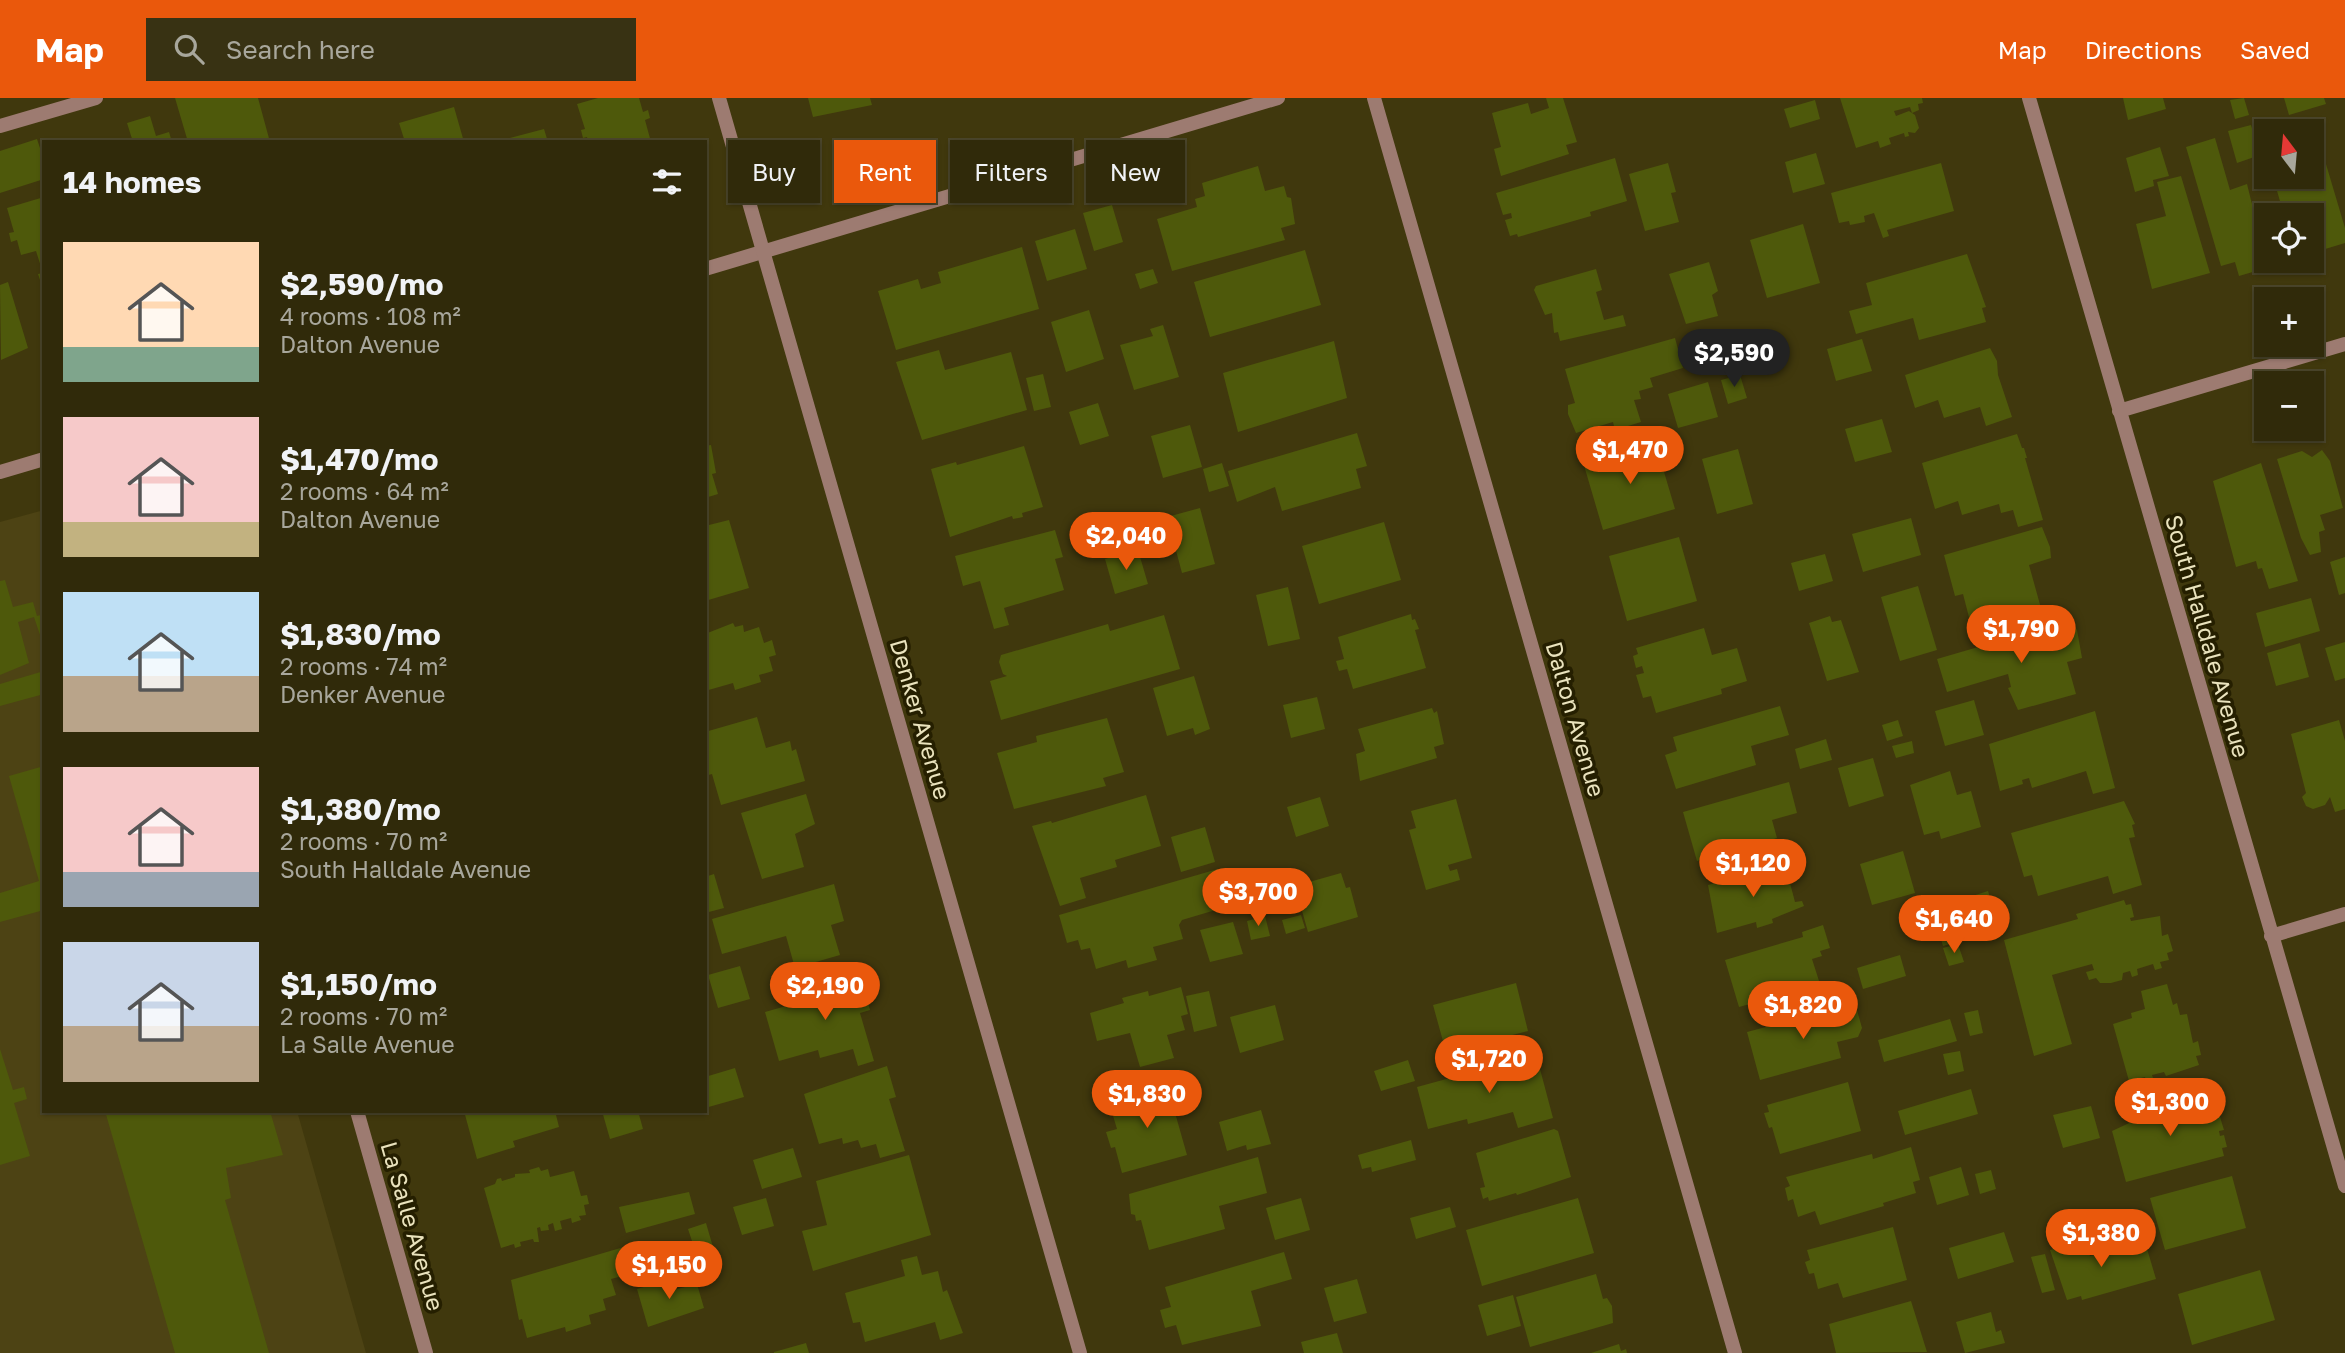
<!DOCTYPE html>
<html lang="en">
<head>
<meta charset="utf-8">
<style>
  body { margin:0; font-family:"Golos Text",sans-serif; background:#383213; color:#f1f3f6; height:100vh; display:flex; flex-direction:column; font-size:26px; white-space:nowrap }
  * { box-sizing:border-box; margin:0 }
  p { font-size:23px; color:#a8a79c }
  .icon { flex:none; width:38px; height:38px; fill:none; stroke:currentColor; stroke-width:2; stroke-linecap:round; stroke-linejoin:round }
  .map { position:relative; flex:1; overflow:hidden }
  .sheet { position:absolute; left:42px; top:42px; width:665px; height:973px; display:flex; flex-direction:column; background:#302a0a; border-radius:0px; box-shadow:0 2px 5px #0004,0 0 0 2px #4b462b }
  .sheet>* { flex:none }
  .guide { position:absolute; left:728px; top:42px; width:665px; height:63px; display:flex; gap:14px }
  .needle { width:46px; rotate:344deg }
  .fabs { position:absolute; left:2254px; top:21px; display:grid; gap:14px }
  .fabs a { display:grid; place-items:center; width:70px; height:70px; border-radius:0px; background:#302a0a; box-shadow:0 2px 5px #0004,0 0 0 2px #4b462b; font-size:35px }
  .price { position:absolute; translate:-50% -60px; padding:0 16px; border-radius:24px; background:#ea580c; color:#fff; font-size:23px; line-height:46px; filter:drop-shadow(0 2px 4px #0008) }
  .price::after { content:''; position:absolute; left:50%; top:42px; width:21px; height:16px; margin-left:-10px; background:inherit; clip-path:polygon(0 0,100% 0,50% 100%) }
  .price.selected { background:#222; color:#fff }
  ul { padding:0; list-style:none }
  li { display:flex; align-items:center; gap:21px; height:175px; padding:0 21px }
  li span { display:grid; place-items:center; flex:none; width:196px; height:140px; border-radius:0px; color:#555 }
  li>.icon { margin-inline-start:auto }
  span .icon { width:84px; height:84px; fill:#fffc; stroke-width:1 }
  li b { font-size:30px }
  h2 { display:flex; justify-content:space-between; align-items:center; height:84px; padding:0 21px; font-size:30px }
  .pill { padding:0 24px; border-radius:0px; background:#302a0a; box-shadow:0 2px 5px #0004,0 0 0 2px #4b462b; font-size:24px; line-height:63px }
  .pill.selected { background:#ea580c; color:#fff }
  header { display:flex; align-items:center; gap:42px; box-sizing:border-box; height:98px; padding:0 35px; background:#ea580c; color:#fff }
  header strong { font-size:33px }
  nav { display:flex; gap:38px; margin-inline-start:auto; font-size:24px }
  .search { width:490px; height:63px; background:#383213; display:flex; align-items:center; gap:18px; box-sizing:border-box; padding:0 24px; border-radius:0px; color:#a8a79c; font-size:26px }
  .map>svg:first-child { display:block }
  .built { fill:#4d4314 }
  .building { fill:#4e590b }
  .lines { fill:none; stroke-linecap:round; stroke-linejoin:round }
  .service { stroke:#9d7b71; stroke-width:14 }
  .minor { stroke:#9d7b71; stroke-width:14 }
  .tertiary { stroke:#9d7b71; stroke-width:14 }
  .labels { text-anchor:middle; dominant-baseline:central; stroke-width:7; stroke-linejoin:round; paint-order:stroke }
  .street-label { font-size:23px; fill:#eae3bd; stroke:#251f00 }
</style>
</head>
<body>
<header>
<strong>Map</strong>
<div class="search"><svg class="icon" aria-label="search" viewBox="0 0 24 24"><circle cx="10" cy="10" r="6"/><path d="M15 15l6 6"/></svg>Search here</div>
<nav><a>Map</a><a>Directions</a><a>Saved</a></nav>
</header>
<div class="map">
<svg width="2345" height="1255" viewBox="0 0 2345 1255">
  <rect width="100%" height="100%" fill="#40380d"/>
  <path class="built" d="M44 412V1013H297L366 1255H0V424Z"/>
  <path class="building" d="M175 0H258L270 44H188Z
    M598 0H639L643 14 648 12 650 20 645 22 651 44H588L587 39 583 40 581 32 585 31 577 6Z
    M808 0H870L872 7 813 19Z
    M1546 0H1563L1577 44 1566 47 1569 56 1501 78 1494 51 1501 49 1492 15 1528 5 1531 16 1549 10Z
    M1840 0H1922L1923 5 1918 6 1919 12 1912 15 1910 9 1894 13 1896 18 1909 13 1915 17 1919 30 1915 35 1908 34 1909 38 1905 39 1904 35 1889 40 1891 46 1880 50 1878 43 1856 50Z
    M2123 0H2163L2166 11 2128 22Z
    M2244 0 2249 17 2235 21 2230 2Z
    M2284 0H2324L2326 6 2289 17Z
    M1815 2 1820 21 1790 30 1784 11Z
    M454 9 464 44H405L399 25Z
    M150 18 156 38 169 34 172 44H133L127 25Z
    M2251 27 2260 57 2237 65 2228 33Z
    M544 31 548 44H499V43Z
    M2215 40 2230 92 2247 86 2266 163H2271L2273 168 2239 178 2235 164 2221 168 2186 49Z
    M37 41 44 62V81L0 95V53Z
    M2312 44 2317 58 2323 56 2345 130V145L2312 155V117H2284L2273 79H2312Z
    M2160 49 2169 78 2153 82 2154 88 2135 94 2126 60Z
    M1816 55 1825 86 1793 95 1785 64Z
    M1615 60 1627 103 1590 114 1591 118 1518 139 1517 136 1510 138 1505 122 1512 120 1511 115 1503 117 1496 95Z
    M1668 65 1676 94 1671 95 1679 124 1645 133 1629 76Z
    M1941 65 1954 113 1887 132 1889 138 1883 140 1874 115 1864 118 1865 124 1850 127 1849 123 1839 125 1831 95Z
    M1258 68 1265 93 1284 88 1287 99 1291 100 1295 126 1281 130 1285 142 1172 173 1157 121 1197 109 1195 101 1205 98 1202 85Z
    M2181 78 2210 175 2152 191 2136 126 2166 118 2157 84Z
    M44 99V184L41 185 38 176 43 175 36 153 21 157 17 142 11 144 9 135 14 134 7 110Z
    M1112 107 1123 144 1094 153 1083 115Z
    M1803 126 1820 185 1767 200 1750 142Z
    M1075 131 1087 171 1047 183 1035 143Z
    M1022 149 1039 211 896 252 878 193 918 181 921 191 941 185 938 174Z
    M1305 152 1321 207 1210 239 1194 184Z
    M1967 156 1986 209 1982 210 1986 224 1919 242 1913 220 1856 236 1849 213 1872 207 1866 185Z
    M1709 164 1718 193 1712 197 1718 218 1686 226 1669 176Z
    M1153 171 1158 185 1140 191 1135 176Z
    M1596 171 1602 192 1596 194 1604 222 1623 217 1626 228 1560 243 1558 234 1554 235 1552 215 1545 217 1534 192 1536 188Z
    M8 184 28 250 1 262 0 187Z
    M1089 212 1104 261 1066 274 1051 224Z
    M1163 227 1179 279 1134 292 1120 247 1153 238 1150 231Z
    M1675 240 1683 270 1650 280 1653 289 1639 293 1641 301 1634 302 1641 324 1615 332 1613 324 1576 335 1568 316V307L1575 305 1565 271Z
    M1862 241 1872 273 1836 283 1827 251Z
    M1334 243 1347 300 1238 334 1223 275Z
    M1990 250 1997 263 1998 277 2012 319 1986 328 1980 309 1944 320 1938 302 1915 310 1905 277Z
    M939 252 945 272 1011 254 1027 312 922 342 896 264Z
    M1043 276 1051 309 1034 313 1026 280Z
    M1740 277 1747 300 1728 306 1721 282Z
    M1708 284 1718 319 1678 330 1668 296Z
    M1098 305 1109 338 1080 347 1069 314Z
    M1882 321 1892 354 1855 364 1845 331Z
    M1190 327 1202 369 1163 380 1151 338Z
    M1357 335 1367 368 1356 371 1361 390 1282 413 1275 389 1237 404 1228 373Z
    M2017 336 2022 350H2024L2027 360H2025L2043 422 2018 429 2013 412 2001 415 1999 406 1962 417 1958 403 1935 411 1922 365Z
    M1662 345 1668 365 1662 367 1675 411 1603 432 1583 364Z
    M711 347 716 375 712 376 718 396 705 400V348Z
    M1024 348 1043 409 1022 415 1023 419 1013 421 1012 418 950 439 931 371 956 364 957 367Z
    M1738 351 1753 406 1717 416 1702 361Z
    M2322 352 2330 363 2343 410 2320 417 2325 432 2319 434 2321 454 2310 457 2301 440 2277 361 2302 353 2312 359Z
    M1222 365 1229 388 1209 394 1203 371Z
    M2261 365 2298 483 2269 491 2262 470 2258 471 2256 463 2236 469 2213 383Z
    M1200 410 1215 466 1182 475 1167 419Z
    M1911 420 1921 457 1863 474 1852 436Z
    M729 422 749 490 705 503V428Z
    M1384 424 1401 482 1319 506 1302 448Z
    M2042 429 2050 449 2051 460 2029 467 2044 521 2019 528 2014 510 1970 523 1963 496 1955 498 1944 457Z
    M1055 432 1063 459 1055 461 1064 492 1004 510 1009 527 994 531 980 483 963 488 955 458Z
    M1679 439 1697 503 1627 523 1609 458Z
    M1138 452 1148 486 1115 496 1105 461Z
    M1825 456 1833 483 1799 493 1791 465Z
    M2345 459V495L2339 497 2330 464Z
    M5 482 13 509 33 504 37 518 44 516V549L34 519 18 524 29 565 0 577V483Z
    M1918 488 1937 552 1900 563 1881 499Z
    M1288 489 1300 541 1268 548 1256 497Z
    M2311 500 2320 533 2265 549 2256 515Z
    M1411 516 1412 522 1415 521 1419 531 1415 532 1426 570 1353 591 1347 571 1339 573 1336 563 1344 561 1338 539Z
    M1164 517 1180 571 1001 622 990 583 1007 578 1003 576 999 564 1001 557 1108 526 1110 533Z
    M1830 518 1832 524 1841 522 1859 574 1827 583 1809 525Z
    M2071 522 2077 532 2082 560 2067 564 2076 596 2018 612 2008 590 2011 589 2008 576 1947 594 1937 561Z
    M733 525 735 529 743 527 744 534 759 529 764 545 772 542 776 557 769 559 773 573 759 577 761 584 735 592 733 585 705 593V536Z
    M1704 530 1712 557 1737 550 1747 583 1721 591 1722 596 1656 615 1651 598 1643 600 1636 577 1644 575 1642 568 1636 570 1633 558 1638 556 1636 550Z
    M2345 544V580L2335 583 2325 550Z
    M2300 545 2309 579 2276 588 2267 555Z
    M44 573V596L0 608V586Z
    M1194 578 1210 631 1195 637 1193 630 1167 638 1153 590Z
    M1317 599 1325 631 1291 640 1283 607Z
    M1974 602 1984 637 1945 648 1935 613Z
    M1780 608 1789 637 1751 648 1756 667 1676 691 1665 657 1677 653 1673 639Z
    M1432 610 1434 615 1437 613 1444 646 1434 649 1437 660 1360 683 1356 656 1365 653 1358 631Z
    M2095 613 2115 690 2093 696 2086 673 2032 690 2029 680 2022 682 2023 686 2000 693 1989 646Z
    M757 619 766 650 790 643 792 653 796 651 805 683 721 707 712 676 705 678V634Z
    M1107 620 1124 674 1103 680 1106 688 1014 711 997 655 1037 644 1036 638Z
    M1898 622 1903 638 1887 643 1882 627Z
    M2339 622 2345 643V711L2335 714 2330 699 2325 707 2313 711 2306 708 2302 699 2306 695 2291 636Z
    M1826 641 1832 662 1800 671 1795 651Z
    M1912 643 1914 655 1896 660 1892 648Z
    M1873 660 1884 698 1849 709 1838 670Z
    M44 668V812L0 824V795L39 783 9 678Z
    M1950 673 1957 697 1971 693 1981 729 1941 741 1939 733 1924 737 1910 687Z
    M1789 684 1797 715 1772 722 1777 740 1697 763 1683 714Z
    M806 696 815 726 795 736 804 769 762 781 741 715Z
    M1146 697 1161 748 1115 762 1117 769 1080 780 1086 800 1060 808 1032 728 1051 723 1052 725Z
    M1320 699 1329 728 1296 739 1287 709Z
    M1456 701 1472 760 1448 767 1450 773 1457 771 1460 782 1426 792 1409 732 1416 730 1411 713Z
    M2124 703 2135 726 2132 727 2135 739 2129 740 2142 787 2113 796 2108 778 2038 798 2032 777 2024 779 2011 735Z
    M1205 729 1215 764 1181 774 1171 739Z
    M1903 753 1915 795 1872 807 1860 766Z
    M1785 766 1795 804 1802 803 1804 808 1772 821 1773 825 1757 830 1756 824 1717 835 1708 787Z
    M1218 771 1229 808 1182 822 1179 827 1183 841 1153 849 1157 862 1128 870 1126 862 1096 871 1090 850 1081 852 1078 842 1067 845 1059 817Z
    M1341 775 1346 790 1350 789 1358 819 1308 834 1295 788Z
    M714 776 724 810 705 815V779Z
    M834 786 844 823 831 827 840 857 795 870 786 838 722 856 712 821Z
    M1988 793 2000 831 1943 848 1932 811Z
    M2124 802 2126 807 2131 806 2134 819 2130 820 2131 823 2160 818 2162 838 2168 836 2173 853 2167 855 2169 862 2160 864 2162 870 2155 872 2153 866 2137 871 2138 877 2132 879 2130 873 2123 875 2122 882 2111 885H2100L2096 880 2089 882 2086 874 2094 872 2092 866 2052 877 2072 946 2034 958 2004 842 2078 821 2076 816Z
    M1301 817 1305 830 1286 836 1282 822Z
    M1265 818 1270 838 1251 842 1247 823Z
    M1233 824 1243 856 1210 864 1200 832Z
    M1823 827 1830 850 1820 853 1822 858 1812 861 1820 886 1795 893 1797 898 1781 903 1779 898 1739 909 1725 862 1803 839 1802 834Z
    M1958 846 1964 864 1949 868 1943 850Z
    M1900 857 1906 878 1863 891 1857 870Z
    M740 868 750 901 718 910 708 877Z
    M859 872 870 912 860 915 874 963 858 968 853 951 820 960 818 952 779 963 765 914 825 897 821 883Z
    M1516 885 1528 933 1446 954 1433 907Z
    M2167 886 2173 907 2177 905 2180 917 2187 916 2193 945 2198 943 2201 957 2196 958 2199 967 2166 978 2164 974 2152 977 2154 983 2146 985 2145 979 2129 983 2113 926 2132 920 2131 915 2145 911 2141 893Z
    M1181 889 1188 916 1181 918 1185 932 1167 937 1174 960 1140 969 1130 935 1097 943 1090 915 1124 905 1122 900 1148 893 1149 898Z
    M1209 893 1217 928 1194 934 1186 898Z
    M1855 905 1862 930 1858 939 1837 944 1841 960 1760 982 1747 934Z
    M1275 907 1284 942 1240 955 1230 919Z
    M1978 912 1983 935 1970 938 1964 915Z
    M1950 921 1957 943 1884 964 1878 942Z
    M0 951 13 992 24 989 27 1001 14 1005 30 1058 0 1067Z
    M1960 953 1964 973 1948 977 1943 956Z
    M1536 956 1553 1020 1518 1030 1513 1014 1468 1026 1467 1021 1428 1031 1417 989 1516 962 1519 958 1520 960Z
    M1408 962 1415 983 1381 993 1374 973Z
    M887 968 896 999 889 1001 905 1053 880 1060 876 1046 861 1050 858 1042 843 1046 842 1040 819 1046 804 996Z
    M735 970 744 999 705 1010V979Z
    M1166 983 1187 1057 1122 1075 1115 1049 1111 1050 1106 1034 1117 1031 1111 1011 1135 1005 1132 993Z
    M1848 984 1861 1033 1780 1056 1772 1029 1769 1030 1764 1015 1769 1014 1767 1007Z
    M1971 991 1978 1016 1905 1037 1898 1013Z
    M2204 998 2211 1000 2214 1007 2216 1006 2224 1032 2219 1033 2220 1038 2224 1037 2227 1049 2222 1050 2224 1058 2126 1084 2112 1033 2140 1020 2139 1016 2164 1009 2163 1003 2169 1001 2170 1007Z
    M2091 1008 2100 1040 2063 1050 2053 1017Z
    M1261 1012 1271 1046 1247 1052 1246 1047 1227 1053 1219 1024Z
    M105 1013H270L283 1057 226 1070 231 1100 225 1102 269 1255H175Z
    M464 1013H555L559 1029 513 1043 515 1049 477 1061Z
    M602 1013H638L643 1031 610 1041Z
    M1554 1031 1558 1033 1571 1079 1517 1097 1516 1095 1489 1103 1488 1099 1483 1101 1480 1090 1485 1089 1476 1055Z
    M1411 1042 1416 1062 1372 1074 1371 1069 1362 1071 1358 1057Z
    M1911 1049 1920 1082 1913 1084 1916 1095 1883 1105 1884 1108 1820 1127 1815 1113 1798 1119 1793 1101 1788 1103 1785 1090 1790 1088 1786 1079 1872 1056 1873 1061Z
    M793 1050 802 1079 762 1091 753 1062Z
    M909 1057 931 1137 813 1173 802 1133 827 1127 816 1083Z
    M1258 1059 1267 1095 1219 1108 1225 1131 1149 1152 1141 1122 1136 1123 1135 1117 1131 1116 1129 1096Z
    M539 1069 541 1073 548 1071 550 1079 574 1073 581 1098 587 1097 589 1106 584 1107 586 1117 579 1118 581 1122 572 1125 571 1120 560 1123 562 1131 555 1133 553 1125 548 1127 549 1132 541 1133 540 1129 537 1130 539 1144H534L533 1141 520 1144 521 1148 515 1150 514 1146 501 1150 484 1090 495 1086 497 1081 501 1080 502 1083 515 1079V1076L530 1075 529 1072Z
    M1961 1069 1969 1097 1937 1107 1929 1079Z
    M1991 1072 1996 1091 1980 1096 1975 1076Z
    M2232 1078 2246 1130 2165 1152 2150 1100Z
    M689 1094 695 1116 626 1135 619 1109Z
    M766 1100 774 1128 742 1137 733 1109Z
    M1301 1100 1310 1132 1275 1142 1266 1110Z
    M1578 1100 1594 1155 1482 1188 1466 1132Z
    M1450 1109 1456 1129 1416 1141 1410 1120Z
    M706 1125 713 1149 696 1155 688 1131Z
    M1893 1129 1907 1182 1843 1200 1838 1185 1818 1191 1814 1175 1809 1176 1805 1164 1810 1162 1807 1152Z
    M2004 1134 2014 1164 1958 1181 1949 1150Z
    M2085 1142 2090 1158 2145 1144 2156 1181 2082 1202 2081 1198 2067 1202 2050 1152Z
    M641 1144 649 1171 611 1181 616 1197 603 1201 606 1212 589 1217 591 1226 566 1234 565 1229 527 1240 522 1221 519 1222 511 1182Z
    M1284 1154 1292 1181 1251 1193 1261 1228 1182 1247 1176 1227 1165 1230 1160 1212 1171 1209 1165 1189Z
    M2045 1156 2055 1192 2042 1195 2031 1159Z
    M917 1158 922 1177 938 1173 943 1194 947 1192 963 1235 940 1242 935 1224 865 1244 860 1224 853 1225 845 1195 905 1178 901 1162Z
    M2260 1172 2275 1222 2192 1247 2178 1196Z
    M1596 1176 1603 1201 1607 1200 1612 1208 1613 1225 1530 1249 1516 1199Z
    M674 1180 677 1191 697 1186 704 1210 648 1229 637 1191Z
    M1357 1181 1367 1215 1334 1224 1324 1190Z
    M1513 1197 1521 1228 1487 1238 1478 1207Z
    M1911 1203 1927 1254 1836 1255 1829 1226Z
    M1991 1214 1996 1234 2001 1232 2005 1245 1965 1255 1956 1224Z
    M1337 1235 1343 1255H1304L1301 1244Z
    M806 1245 809 1255H774V1254Z
    M1619 1246 1621 1253 1626 1251 1627 1255H1591Z"/>
  <g class="lines">
    <path class="service" d="M0 28 96 0"/>
    <path class="minor" d="M1374 0 1735 1255
      M2029 0 2345 1088
      M705 171 1278 0
      M2119 313 2345 246
      M0 374 44 361
      M2271 838 2345 816
      M357 1013 426 1255"/>
    <path class="tertiary" d="M719 0 1080 1255"/>
  </g>
  <g class="labels">
    <g class="street-label">
      <text transform="translate(2208 538) rotate(74)">South Halldale Avenue</text>
      <text transform="translate(921 621) rotate(74)">Denker Avenue</text>
      <text transform="translate(1576 621) rotate(74)">Dalton Avenue</text>
      <text transform="translate(413 1128) rotate(74)">La Salle Avenue</text>
    </g>
  </g>
</svg>
<div class="fabs">
<a><svg class="needle" viewBox="-14 -14 28 28"><path d="M0-13l5 13h-10z" fill="#e53935"/><path d="M0 13l5-13h-10z" fill="#a8a79c"/></svg></a>
<a><svg class="icon" aria-label="locate" viewBox="0 0 24 24"><circle cx="12" cy="12" r="6"/><path d="M12 2v4M12 18v4M2 12h4M18 12h4"/></svg></a>
<a>+</a>
<a>−</a>
</div>
<b class="price selected" style="left:1734px;top:291px">$2,590</b>
<b class="price" style="left:1630px;top:388px">$1,470</b>
<b class="price" style="left:1126px;top:474px">$2,040</b>
<b class="price" style="left:2021px;top:567px">$1,790</b>
<b class="price" style="left:1753px;top:801px">$1,120</b>
<b class="price" style="left:1258px;top:830px">$3,700</b>
<b class="price" style="left:1954px;top:857px">$1,640</b>
<b class="price" style="left:825px;top:924px">$2,190</b>
<b class="price" style="left:1803px;top:943px">$1,820</b>
<b class="price" style="left:1489px;top:997px">$1,720</b>
<b class="price" style="left:1147px;top:1032px">$1,830</b>
<b class="price" style="left:2170px;top:1040px">$1,300</b>
<b class="price" style="left:2101px;top:1171px">$1,380</b>
<b class="price" style="left:669px;top:1203px">$1,150</b>
<div class="guide">
<a class="pill">Buy</a>
<a class="pill selected">Rent</a>
<a class="pill">Filters</a>
<a class="pill">New</a>
</div>
<section class="sheet">
<h2>14 homes<svg class="icon" aria-label="filters" viewBox="0 0 24 24"><path d="M4 7h16M4 17h16"/><circle cx="9" cy="7" r="2"/><circle cx="15" cy="17" r="2"/></svg></h2>
<ul>
<li><span style="background:linear-gradient(#ffd9b3 75%,#7fa58c 0)"><svg class="icon" aria-label="home" viewBox="0 0 24 24"><path d="M3 11l9-7 9 7M6 9v11h12V9"/></svg></span><div><b>$2,590/mo</b><p>4 rooms · 108 m²</p><p>Dalton Avenue</p></div></li>
<li><span style="background:linear-gradient(#f6c9c9 75%,#c2b280 0)"><svg class="icon" aria-label="home" viewBox="0 0 24 24"><path d="M3 11l9-7 9 7M6 9v11h12V9"/></svg></span><div><b>$1,470/mo</b><p>2 rooms · 64 m²</p><p>Dalton Avenue</p></div></li>
<li><span style="background:linear-gradient(#bfe0f5 60%,#b9a48a 0)"><svg class="icon" aria-label="home" viewBox="0 0 24 24"><path d="M3 11l9-7 9 7M6 9v11h12V9"/></svg></span><div><b>$1,830/mo</b><p>2 rooms · 74 m²</p><p>Denker Avenue</p></div></li>
<li><span style="background:linear-gradient(#f6c9c9 75%,#9aa5b1 0)"><svg class="icon" aria-label="home" viewBox="0 0 24 24"><path d="M3 11l9-7 9 7M6 9v11h12V9"/></svg></span><div><b>$1,380/mo</b><p>2 rooms · 70 m²</p><p>South Halldale Avenue</p></div></li>
<li><span style="background:linear-gradient(#c9d6e8 60%,#b9a48a 0)"><svg class="icon" aria-label="home" viewBox="0 0 24 24"><path d="M3 11l9-7 9 7M6 9v11h12V9"/></svg></span><div><b>$1,150/mo</b><p>2 rooms · 70 m²</p><p>La Salle Avenue</p></div></li>
</ul>
</section>
</div>
</body>
</html>
